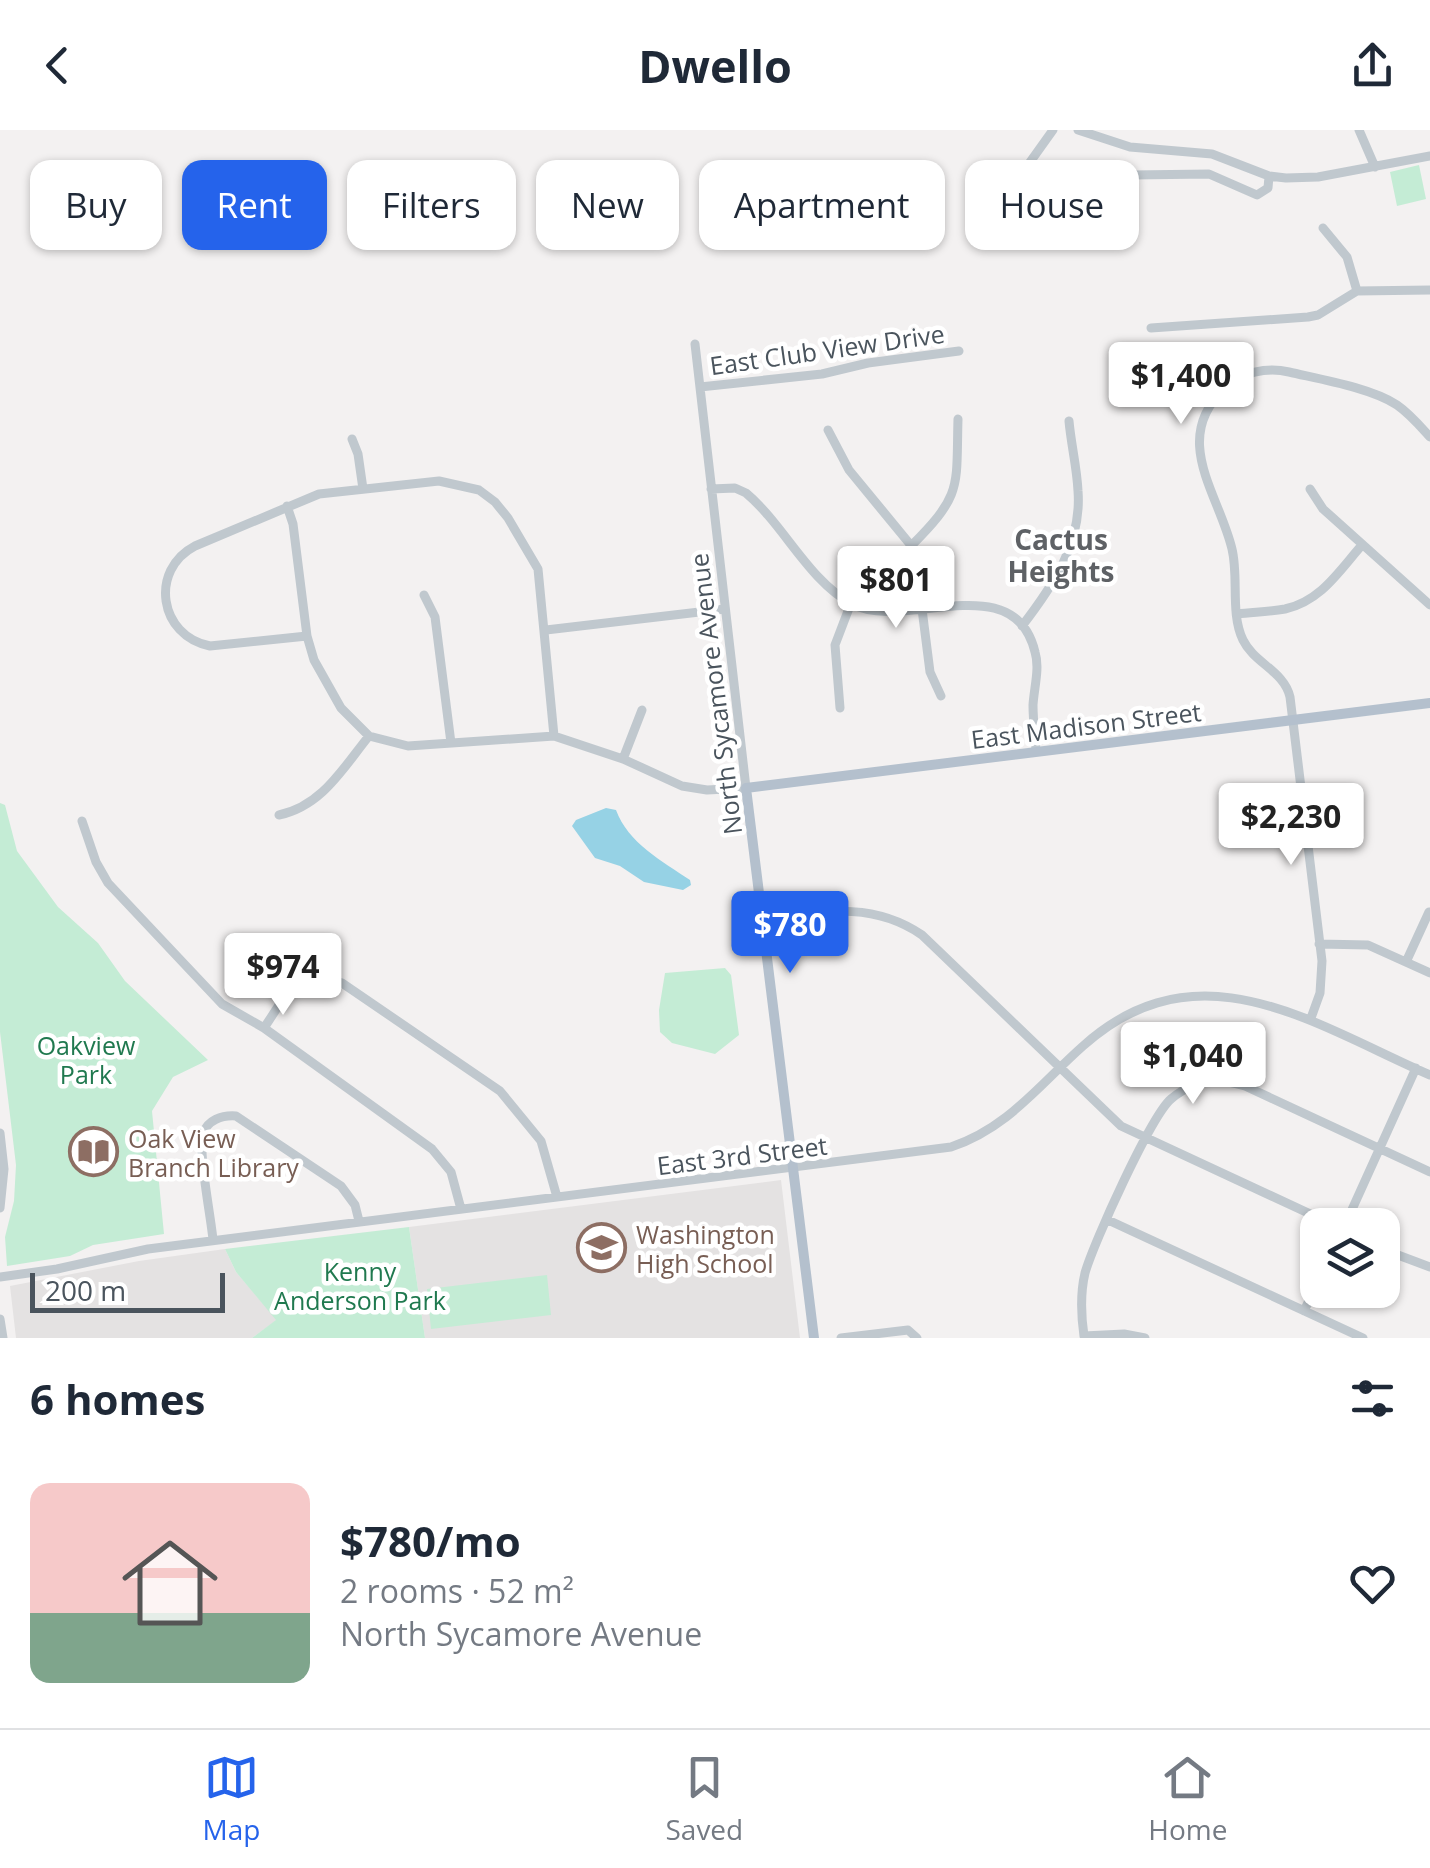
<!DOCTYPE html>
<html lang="en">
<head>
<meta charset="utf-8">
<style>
  body { margin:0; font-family:"Open Sans",sans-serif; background:#f6f6f7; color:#1f2937; height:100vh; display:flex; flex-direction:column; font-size:38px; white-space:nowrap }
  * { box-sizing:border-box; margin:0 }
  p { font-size:32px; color:#747a83 }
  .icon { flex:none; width:55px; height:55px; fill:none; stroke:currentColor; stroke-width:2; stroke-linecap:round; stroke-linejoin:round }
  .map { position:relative; height:1208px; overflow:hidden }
  .drawer { display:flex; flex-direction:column; background:#fff; flex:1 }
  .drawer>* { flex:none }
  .banner { position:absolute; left:30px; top:30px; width:1370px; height:90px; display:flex; gap:20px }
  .fabs { position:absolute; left:1300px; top:1078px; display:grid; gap:20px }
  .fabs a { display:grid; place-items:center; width:100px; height:100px; border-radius:20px; background:#fff; box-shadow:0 2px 8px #0004; font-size:50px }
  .scale { position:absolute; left:30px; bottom:25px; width:195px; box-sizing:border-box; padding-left:10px; border:5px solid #4a545d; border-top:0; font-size:28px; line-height:35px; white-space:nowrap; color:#4a545d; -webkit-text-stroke:8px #fff; paint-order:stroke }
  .price { position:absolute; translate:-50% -85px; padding:0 22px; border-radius:10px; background:#fff; color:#222; font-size:32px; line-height:65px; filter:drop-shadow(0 2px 5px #0008) }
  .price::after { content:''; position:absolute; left:50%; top:60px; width:30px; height:22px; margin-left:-15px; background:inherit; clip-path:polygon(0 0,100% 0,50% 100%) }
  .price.on { background:#2563eb; color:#fff }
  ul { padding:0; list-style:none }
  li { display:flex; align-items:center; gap:30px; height:250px; padding:0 30px }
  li+li { border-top:2px solid #e0e1e3 }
  li span { display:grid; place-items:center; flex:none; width:280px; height:200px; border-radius:20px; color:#555 }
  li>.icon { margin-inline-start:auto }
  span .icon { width:120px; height:120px; fill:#fffc; stroke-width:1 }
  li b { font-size:42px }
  h2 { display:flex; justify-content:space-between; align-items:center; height:120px; padding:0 30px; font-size:42px }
  .tag { padding:0 35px; border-radius:20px; background:#fff; box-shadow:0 2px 8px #0004; font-size:35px; line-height:90px }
  .tag.on { background:#2563eb; color:#fff }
  header { display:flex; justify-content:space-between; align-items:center; height:130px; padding:0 30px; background:#fff; font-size:45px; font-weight:700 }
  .dock { display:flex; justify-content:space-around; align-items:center; height:140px; border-top:2px solid #e0e1e3; background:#fff; font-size:28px; color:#747a83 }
  .dock a { display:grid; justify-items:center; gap:5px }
  .dock .on { color:#2563eb }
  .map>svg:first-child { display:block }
  .education { fill:#e4e2e2 }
  .green { fill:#c4ecd5 }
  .water { fill:#96d2e5 }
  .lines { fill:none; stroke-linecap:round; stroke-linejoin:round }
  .minor { stroke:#c0c8ce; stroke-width:9 }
  .major { stroke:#b4c0cd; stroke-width:10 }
  .labels { text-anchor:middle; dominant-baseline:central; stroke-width:9; stroke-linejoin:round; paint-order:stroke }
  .street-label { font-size:25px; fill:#4a545d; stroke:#fff }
  .park-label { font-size:25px; fill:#20794f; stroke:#fff }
  .education-label { font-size:25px; fill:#785e54; stroke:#fff; text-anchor:start }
  .neighbourhood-label { font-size:28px; font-weight:bold; fill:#5e6165; stroke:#fff }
</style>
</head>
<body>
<header><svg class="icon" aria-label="back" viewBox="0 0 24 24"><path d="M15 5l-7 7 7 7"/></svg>Dwello<svg class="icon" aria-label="share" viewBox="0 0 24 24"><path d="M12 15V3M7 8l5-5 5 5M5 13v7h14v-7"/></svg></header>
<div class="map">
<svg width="1430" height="1208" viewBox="0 0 1430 1208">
  <rect width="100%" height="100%" fill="#f3f1f1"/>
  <path class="education" d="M781 1050 800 1208H425L409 1097Z
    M225 1119 236 1142 277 1190 252 1208H16L10 1156 139 1131Z"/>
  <path class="green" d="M1419 35 1426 69 1397 76 1390 42Z
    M0 673 5 675 17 721 58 777 98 813 125 851 208 930 173 947 152 981 164 1104 93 1115 70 1126 7 1136 5 1107 14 1071 16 1035 0 902Z
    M725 838 731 845 739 905 715 924 672 913 660 902 659 880 665 843Z
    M409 1097 425 1208H252L276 1190 236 1142 225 1119Z
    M547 1145 551 1185 431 1199 427 1159Z"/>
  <path class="water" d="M606 678 616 680C628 713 662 731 690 750L691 755 683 760 644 752 620 736 595 728 572 696 576 690Z"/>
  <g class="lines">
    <path class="minor" d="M1078 0 1130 17 1212 24 1269 46 1286 48 1318 47 1430 26
      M1359 0 1375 37
      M1018 49 1053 0
      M1099 54 1132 45 1209 44 1257 65 1268 58 1269 46
      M1323 98 1347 127 1357 161
      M1151 198 1308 187 1318 185 1357 161 1430 160
      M700 257 822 244 868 233 959 221
      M828 300 849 340 932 441 939 477
      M352 309 358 324 363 359
      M711 359 735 358 746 363C784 395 808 450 852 474 904 502 1014 435 1035 522 1040 538 1034 558 1033 575 1033 590 1035 606 1036 621
      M1310 359 1323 379 1430 475
      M287 376 293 394 307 506 314 530 341 578 369 606 408 616 554 606 623 629 682 656 707 660 746 658 695 214
      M912 415C963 364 956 357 958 289
      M424 465 435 487 451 613
      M922 479 930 542 941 566
      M1237 484C1253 482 1269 482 1285 479 1321 471 1339 441 1362 415
      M1022 496C1052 457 1082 414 1078 361 1077 338 1071 314 1069 291
      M546 500 725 479
      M307 506 210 516C159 506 149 440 195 416L319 364 439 351 479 360 495 372 508 388 538 439 554 606
      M840 578 835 515 851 473
      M623 629 642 580
      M279 685C322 676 343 638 369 606
      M82 691 96 732 108 753 222 874 264 898 432 1019 451 1042 461 1079
      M763 790C820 782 871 770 922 805L1121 996 1334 1095
      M293 809 309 847
      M1319 814 1368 815 1430 843
      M1406 832 1429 782
      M1311 888 1320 863 1322 831 1290 567C1284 541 1254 533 1243 510 1230 483 1239 448 1232 419 1219 364 1170 309 1225 258 1241 242 1267 237 1289 242 1319 249 1372 258 1397 275 1410 284 1420 296 1430 307
      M264 898C287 864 296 837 342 853L500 961 541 1011 557 1067
      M0 1003 4 1039 0 1078
      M1108 1090 1363 1208
      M1345 1095 1416 938
      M213 1110C211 1087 198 1023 203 1004 207 990 222 985 236 986L341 1056 355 1075 359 1091
      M1382 1119 1430 1137
      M0 1147 57 1139 148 1119 951 1017C1008 998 1039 955 1083 916 1199 812 1315 895 1430 945
      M1304 1181 1318 1152
      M0 1189 3 1208
      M1084 1206C1081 1185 1080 1164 1085 1143 1093 1114 1151 986 1171 969 1193 950 1219 948 1245 956L1430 1042
      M1084 1206 1124 1204 1145 1208
      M841 1208 908 1200 917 1208"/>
    <path class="major" d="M814 1208 746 658 1430 573"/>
  </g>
  <defs>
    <symbol id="library-ring" viewBox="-11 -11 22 22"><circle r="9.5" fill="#fff" stroke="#8d6e63" stroke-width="1.5"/><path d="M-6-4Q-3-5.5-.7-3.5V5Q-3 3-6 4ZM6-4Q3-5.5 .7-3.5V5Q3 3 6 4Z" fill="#8d6e63"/></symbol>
    <symbol id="school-ring" viewBox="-11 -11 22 22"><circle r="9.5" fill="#fff" stroke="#8d6e63" stroke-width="1.5"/><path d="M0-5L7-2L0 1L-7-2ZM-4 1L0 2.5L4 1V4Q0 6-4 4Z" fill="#8d6e63"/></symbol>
  </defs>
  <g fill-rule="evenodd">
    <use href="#library-ring" x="66" y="994" width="55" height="55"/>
    <use href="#school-ring" x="574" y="1090" width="55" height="55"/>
  </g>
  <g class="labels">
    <g class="street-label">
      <text transform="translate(827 219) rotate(-8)">East Club View Drive</text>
      <text transform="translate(715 564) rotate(-97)">North Sycamore Avenue</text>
      <text transform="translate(1086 595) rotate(-7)">East Madison Street</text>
      <text transform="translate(742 1025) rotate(-7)">East 3rd Street</text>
    </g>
    <g class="park-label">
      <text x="86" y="915">Oakview<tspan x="86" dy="29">Park</tspan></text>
      <text x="360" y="1141">Kenny<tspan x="360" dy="29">Anderson Park</tspan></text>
    </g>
    <g class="education-label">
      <text x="128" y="1008">Oak View<tspan x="128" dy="29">Branch Library</tspan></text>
      <text x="636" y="1104">Washington<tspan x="636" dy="29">High School</tspan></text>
    </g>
    <g class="neighbourhood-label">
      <text x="1061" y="409">Cactus<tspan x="1061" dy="32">Heights</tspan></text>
    </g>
  </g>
</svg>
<div class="fabs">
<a><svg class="icon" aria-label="layers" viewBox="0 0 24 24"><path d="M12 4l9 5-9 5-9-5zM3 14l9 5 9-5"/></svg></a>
</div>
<div class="scale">200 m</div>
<b class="price" style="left:1181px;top:297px">$1,400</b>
<b class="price" style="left:896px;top:501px">$801</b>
<b class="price" style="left:1291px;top:738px">$2,230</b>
<b class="price on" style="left:790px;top:846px">$780</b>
<b class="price" style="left:283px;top:888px">$974</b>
<b class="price" style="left:1193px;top:977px">$1,040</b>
<div class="banner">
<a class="tag">Buy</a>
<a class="tag on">Rent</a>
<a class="tag">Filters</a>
<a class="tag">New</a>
<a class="tag">Apartment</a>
<a class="tag">House</a>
</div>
</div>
<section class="drawer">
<h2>6 homes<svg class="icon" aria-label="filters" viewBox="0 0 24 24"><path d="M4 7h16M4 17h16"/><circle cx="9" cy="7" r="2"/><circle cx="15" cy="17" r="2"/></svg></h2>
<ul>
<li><span style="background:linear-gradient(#f6c9c9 65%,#7fa58c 0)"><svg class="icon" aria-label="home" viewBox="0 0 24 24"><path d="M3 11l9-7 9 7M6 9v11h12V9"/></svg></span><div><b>$780/mo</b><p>2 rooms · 52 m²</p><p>North Sycamore Avenue</p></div><svg class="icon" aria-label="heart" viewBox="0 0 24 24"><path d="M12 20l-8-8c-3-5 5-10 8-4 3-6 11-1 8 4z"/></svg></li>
</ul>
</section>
<nav class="dock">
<a class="on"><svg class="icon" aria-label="map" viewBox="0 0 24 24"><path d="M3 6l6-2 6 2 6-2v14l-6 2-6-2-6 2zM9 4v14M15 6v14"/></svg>Map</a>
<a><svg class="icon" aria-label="saved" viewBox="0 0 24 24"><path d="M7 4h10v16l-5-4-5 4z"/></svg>Saved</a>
<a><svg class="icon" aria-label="home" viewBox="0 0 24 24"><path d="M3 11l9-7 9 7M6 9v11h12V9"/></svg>Home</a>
</nav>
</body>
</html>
